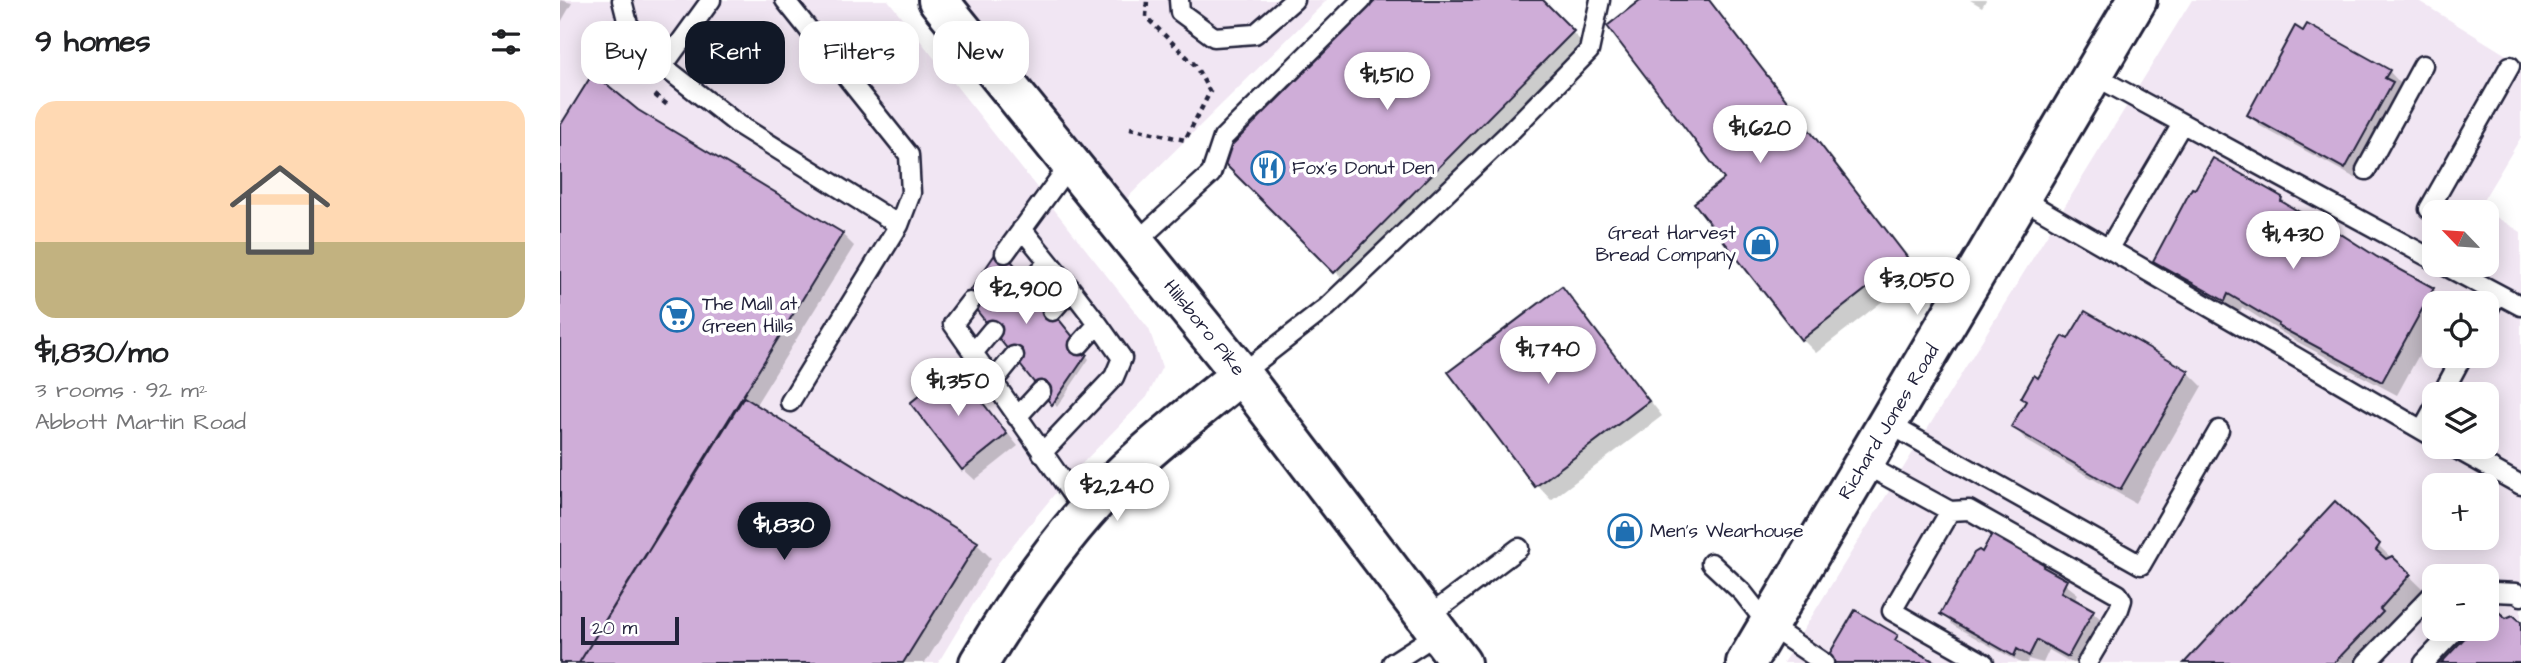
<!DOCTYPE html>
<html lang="en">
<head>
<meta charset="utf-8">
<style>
  body { margin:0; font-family:"Architects Daughter",sans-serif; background:#f6f6f6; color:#202124; height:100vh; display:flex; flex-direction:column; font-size:26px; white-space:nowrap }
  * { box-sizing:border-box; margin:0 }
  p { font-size:23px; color:#757577 }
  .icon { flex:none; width:38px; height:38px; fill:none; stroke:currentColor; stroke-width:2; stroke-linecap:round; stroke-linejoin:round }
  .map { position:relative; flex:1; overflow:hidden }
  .panel { display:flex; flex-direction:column; background:#fff; width:560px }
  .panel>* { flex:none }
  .banner { position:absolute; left:21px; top:21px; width:665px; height:63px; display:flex; gap:14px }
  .needle { width:46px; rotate:295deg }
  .tools { position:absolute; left:1862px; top:200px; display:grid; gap:14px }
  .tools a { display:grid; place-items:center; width:77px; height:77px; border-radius:14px; background:#fff; box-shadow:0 4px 18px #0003; font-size:35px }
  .scale { position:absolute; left:21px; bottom:18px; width:98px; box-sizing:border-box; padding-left:7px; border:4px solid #22223b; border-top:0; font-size:19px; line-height:24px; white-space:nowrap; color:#22223b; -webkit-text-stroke:5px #fff; paint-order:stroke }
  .price { position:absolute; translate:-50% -60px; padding:0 16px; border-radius:24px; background:#fff; color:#222; font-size:23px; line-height:46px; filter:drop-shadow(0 2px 4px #0008) }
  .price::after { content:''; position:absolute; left:50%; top:42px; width:21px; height:16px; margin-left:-10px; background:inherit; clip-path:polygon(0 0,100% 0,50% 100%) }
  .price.current { background:#111827; color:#fff }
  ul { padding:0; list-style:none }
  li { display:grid; align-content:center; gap:14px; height:371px; padding:0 35px }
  li span { display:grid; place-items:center; height:217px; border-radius:21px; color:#555 }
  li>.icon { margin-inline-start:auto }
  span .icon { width:126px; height:126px; fill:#fffc; stroke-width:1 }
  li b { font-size:30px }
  h2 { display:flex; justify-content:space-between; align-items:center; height:84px; padding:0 35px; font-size:30px }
  .pill { padding:0 24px; border-radius:21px; background:#fff; box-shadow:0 4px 18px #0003; font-size:24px; line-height:63px }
  .pill.current { background:#111827; color:#fff }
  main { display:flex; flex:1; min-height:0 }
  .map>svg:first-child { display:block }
  .built { fill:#f1e6f3; fill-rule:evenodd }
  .shadow { fill:#0003 }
  .building { fill:#cfadd8; stroke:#22223b; stroke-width:2 }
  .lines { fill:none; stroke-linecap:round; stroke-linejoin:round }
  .service-casing { stroke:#22223b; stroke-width:23 }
  .tertiary-casing { stroke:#22223b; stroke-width:44 }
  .secondary-casing { stroke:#22223b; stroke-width:44 }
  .primary-casing { stroke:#22223b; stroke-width:44 }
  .path { stroke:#22223b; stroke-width:4.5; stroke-dasharray:5 5; stroke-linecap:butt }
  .service { stroke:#fff; stroke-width:18 }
  .tertiary { stroke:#fff; stroke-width:38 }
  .secondary { stroke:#fff; stroke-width:38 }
  .primary { stroke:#fff; stroke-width:38 }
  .labels { text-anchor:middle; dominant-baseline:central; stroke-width:7; stroke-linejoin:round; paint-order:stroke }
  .poi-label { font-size:19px; fill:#22223b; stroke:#fff; text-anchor:start }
  .street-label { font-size:19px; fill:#22223b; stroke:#fff }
</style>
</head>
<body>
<main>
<section class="panel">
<h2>9 homes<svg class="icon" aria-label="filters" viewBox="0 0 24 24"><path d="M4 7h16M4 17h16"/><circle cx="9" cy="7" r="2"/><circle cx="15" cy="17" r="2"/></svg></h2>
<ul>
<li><span style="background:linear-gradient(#ffd9b3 65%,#c2b280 0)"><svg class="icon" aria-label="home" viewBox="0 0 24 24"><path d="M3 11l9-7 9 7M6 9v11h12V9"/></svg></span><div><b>$1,830/mo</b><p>3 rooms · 92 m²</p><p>Abbott Martin Road</p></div></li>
</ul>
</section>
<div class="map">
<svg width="1961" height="663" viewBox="0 0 1961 663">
  <rect width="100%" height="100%" fill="#fff"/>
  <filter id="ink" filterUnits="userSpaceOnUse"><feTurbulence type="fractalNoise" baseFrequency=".0143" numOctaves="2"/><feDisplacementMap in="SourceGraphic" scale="14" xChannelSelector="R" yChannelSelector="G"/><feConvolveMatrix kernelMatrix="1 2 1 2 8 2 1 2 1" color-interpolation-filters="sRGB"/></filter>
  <g filter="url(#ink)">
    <path class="built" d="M0 0H328L589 329 602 367 587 397 507 479 438 563 378 663H0Z
      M378 0H767L551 214Z
      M1632 0H1857L1961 64V137L1919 207 1961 232V663H1223ZM1874 212H1927V264H1874ZM1874 303H1927V355H1874ZM1874 394H1927V446H1874ZM1874 485H1927V537H1874ZM1874 576H1927V628H1874Z"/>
    <path class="shadow" d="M0 0 12 3 0 24Z
      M819 0H980L1024 44 787 283 662 158Z
      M1083 0H1150L1360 272 1256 353 1242 339Z
      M1410 0H1426L1422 7Z
      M1829 71 1840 83 1837 89 1843 95 1797 179 1700 126 1689 114Z
      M77 112 282 234 294 246 195 406 416 543 431 558 365 663H0V129Z
      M1721 198 1733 210 1873 289 1886 303H1874V327L1837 395 1734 340 1682 307 1679 314 1610 275 1595 261Z
      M444 253 529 359 497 407 409 297Z
      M1002 288 1102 416 991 500 977 485Z
      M395 369 458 446 415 480 403 469Z
      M1628 372 1642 386 1575 503 1467 441 1453 426 1479 380Z
      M1775 503 1864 590 1802 663H1626Z
      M1486 563 1496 577 1518 594 1514 601 1533 612 1545 623 1523 663H1512L1489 650 1483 663 1468 659 1467 663H1461L1394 626 1382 614Z"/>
    <path class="building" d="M816 0H983L1014 31 774 273 659 158Z
      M1080 0H1149L1347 257 1241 340 1134 203 1164 179 1047 26Z
      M1747 24 1830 70 1825 78 1833 82 1785 169 1687 115 1735 26 1743 31Z
      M33 73 78 110 283 233 19 663H0V126Z
      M1653 158 1722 197 1721 201 1772 231 1773 229 1817 257 1874 288 1822 382 1718 326 1719 324 1668 294 1665 301 1593 261 1632 188 1635 189Z
      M440 247 527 354 492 405 406 297Z
      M1002 286 1089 401 975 487 888 372Z
      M1525 311 1629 371 1560 490 1451 427 1466 401 1461 398 1474 375 1478 378 1503 336 1508 339Z
      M395 367 447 434 402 470 350 403Z
      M184 397 418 542 343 663H19Z
      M1775 501 1820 544 1816 550 1826 559 1832 556 1851 574 1820 609 1823 612 1774 663H1624Z
      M1433 532 1487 561 1483 567 1507 580 1501 592 1534 610 1508 657 1477 640 1469 656 1457 649 1454 656 1380 614 1414 553 1419 550 1422 552Z
      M1934 608 1946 618 1953 615 1961 622V663H1881L1914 628H1927V615Z
      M1295 610 1338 635 1335 640 1377 663H1264Z"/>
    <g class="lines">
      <defs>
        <path id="service" d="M62 0 68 24 103 66 176 123 339 225 230 402
          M225 0 349 155 351 193 339 225
          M619 0 620 12 654 37 695 34 734 0
          M103 66 151 0
          M1533 75 1874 260
          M1806 170 1863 65
          M1461 198 1874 437
          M1869 209 1950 66
          M462 229 488 261 470 284
          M575 243 651 174 663 138 802 0
          M1549 248 1622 124
          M445 253 510 164
          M488 261 511 289 492 311
          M1882 264 1961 306
          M511 289 538 324 519 345
          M410 302 393 324 525 513
          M1927 312 1937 294
          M413 353 432 330
          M681 374 767 307 948 134 1029 51 1040 0
          M432 383 454 356
          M1882 394 1903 355
          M457 417 481 391
          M1329 424 1581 565 1659 430
          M1862 430 1874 408
          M1891 446 1961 485
          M482 453 554 377 562 358 538 324
          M1304 464 1390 511 1332 611 1424 663
          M1390 511 1409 510 1558 594 1562 600 1559 609 1527 663
          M1151 563 1183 593 1208 625 1264 663
          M1927 599 1934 592 1957 593 1961 596
          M869 616 959 548
          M832 663 880 632
          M1806 663 1874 593
          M1864 663 1897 628"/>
        <path id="tertiary" d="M1186 663 1577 0"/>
        <path id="secondary" d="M419 663C450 611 485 559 525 513 570 461 628 418 681 374"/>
        <path id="primary" d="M378 0 681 374 901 663"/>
      </defs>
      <use href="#service" class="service-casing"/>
      <use href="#tertiary" class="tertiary-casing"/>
      <use href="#secondary" class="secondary-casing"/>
      <use href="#primary" class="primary-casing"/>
      <path class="path" d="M95 95 110 107
        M570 128 625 140 650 92 635 65 586 17 587 0"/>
      <use href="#service" class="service"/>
      <use href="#tertiary" class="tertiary"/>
      <use href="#secondary" class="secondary"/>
      <use href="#primary" class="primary"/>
    </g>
  </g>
  <defs>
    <symbol id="restaurant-ring" viewBox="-11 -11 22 22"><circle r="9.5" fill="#fff" stroke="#1f6fb2" stroke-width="1.5"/><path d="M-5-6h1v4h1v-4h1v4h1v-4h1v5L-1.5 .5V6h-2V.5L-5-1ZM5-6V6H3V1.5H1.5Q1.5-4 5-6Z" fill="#1f6fb2"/></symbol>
    <symbol id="shop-ring" viewBox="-11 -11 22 22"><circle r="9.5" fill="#fff" stroke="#1f6fb2" stroke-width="1.5"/><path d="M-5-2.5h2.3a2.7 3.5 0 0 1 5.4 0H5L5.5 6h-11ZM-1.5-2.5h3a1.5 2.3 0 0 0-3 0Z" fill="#1f6fb2"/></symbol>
    <symbol id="supermarket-ring" viewBox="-11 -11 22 22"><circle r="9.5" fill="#fff" stroke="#1f6fb2" stroke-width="1.5"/><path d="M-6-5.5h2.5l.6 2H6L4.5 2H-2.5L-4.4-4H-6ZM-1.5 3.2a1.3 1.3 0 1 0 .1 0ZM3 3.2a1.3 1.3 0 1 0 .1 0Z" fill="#1f6fb2"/></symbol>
  </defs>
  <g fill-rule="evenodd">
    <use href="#restaurant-ring" x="689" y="149" width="38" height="38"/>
    <use href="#shop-ring" x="1182" y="225" width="38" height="38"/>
    <use href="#supermarket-ring" x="98" y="296" width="38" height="38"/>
    <use href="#shop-ring" x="1046" y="512" width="38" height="38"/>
  </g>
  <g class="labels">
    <g class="poi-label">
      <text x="732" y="168">Fox's Donut Den</text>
      <text x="1176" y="233" text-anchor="end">Great Harvest<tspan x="1176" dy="22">Bread Company</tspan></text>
      <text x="142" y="304">The Mall at<tspan x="142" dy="22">Green Hills</tspan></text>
      <text x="1090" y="531">Men's Wearhouse</text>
    </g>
    <g class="street-label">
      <text transform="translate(644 328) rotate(51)">Hillsboro Pike</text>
      <text transform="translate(1329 422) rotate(-59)">Richard Jones Road</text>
    </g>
  </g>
</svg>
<div class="tools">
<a><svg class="needle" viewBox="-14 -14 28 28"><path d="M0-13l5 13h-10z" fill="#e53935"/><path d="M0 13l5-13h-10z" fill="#757577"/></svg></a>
<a><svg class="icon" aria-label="locate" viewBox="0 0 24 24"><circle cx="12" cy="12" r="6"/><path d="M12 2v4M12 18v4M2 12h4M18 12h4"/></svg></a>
<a><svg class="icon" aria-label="layers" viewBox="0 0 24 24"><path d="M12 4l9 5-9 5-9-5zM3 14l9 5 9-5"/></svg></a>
<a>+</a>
<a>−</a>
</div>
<div class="scale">20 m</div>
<b class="price" style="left:827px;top:112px">$1,510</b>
<b class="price" style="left:1200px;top:165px">$1,620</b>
<b class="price" style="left:1733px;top:271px">$1,430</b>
<b class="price" style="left:1357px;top:317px">$3,050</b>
<b class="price" style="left:466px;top:326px">$2,900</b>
<b class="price" style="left:988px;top:386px">$1,740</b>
<b class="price" style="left:398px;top:418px">$1,350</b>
<b class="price" style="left:557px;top:523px">$2,240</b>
<b class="price current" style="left:224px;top:562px">$1,830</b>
<div class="banner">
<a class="pill">Buy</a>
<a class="pill current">Rent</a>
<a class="pill">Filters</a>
<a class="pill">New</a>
</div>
</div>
</main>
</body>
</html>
